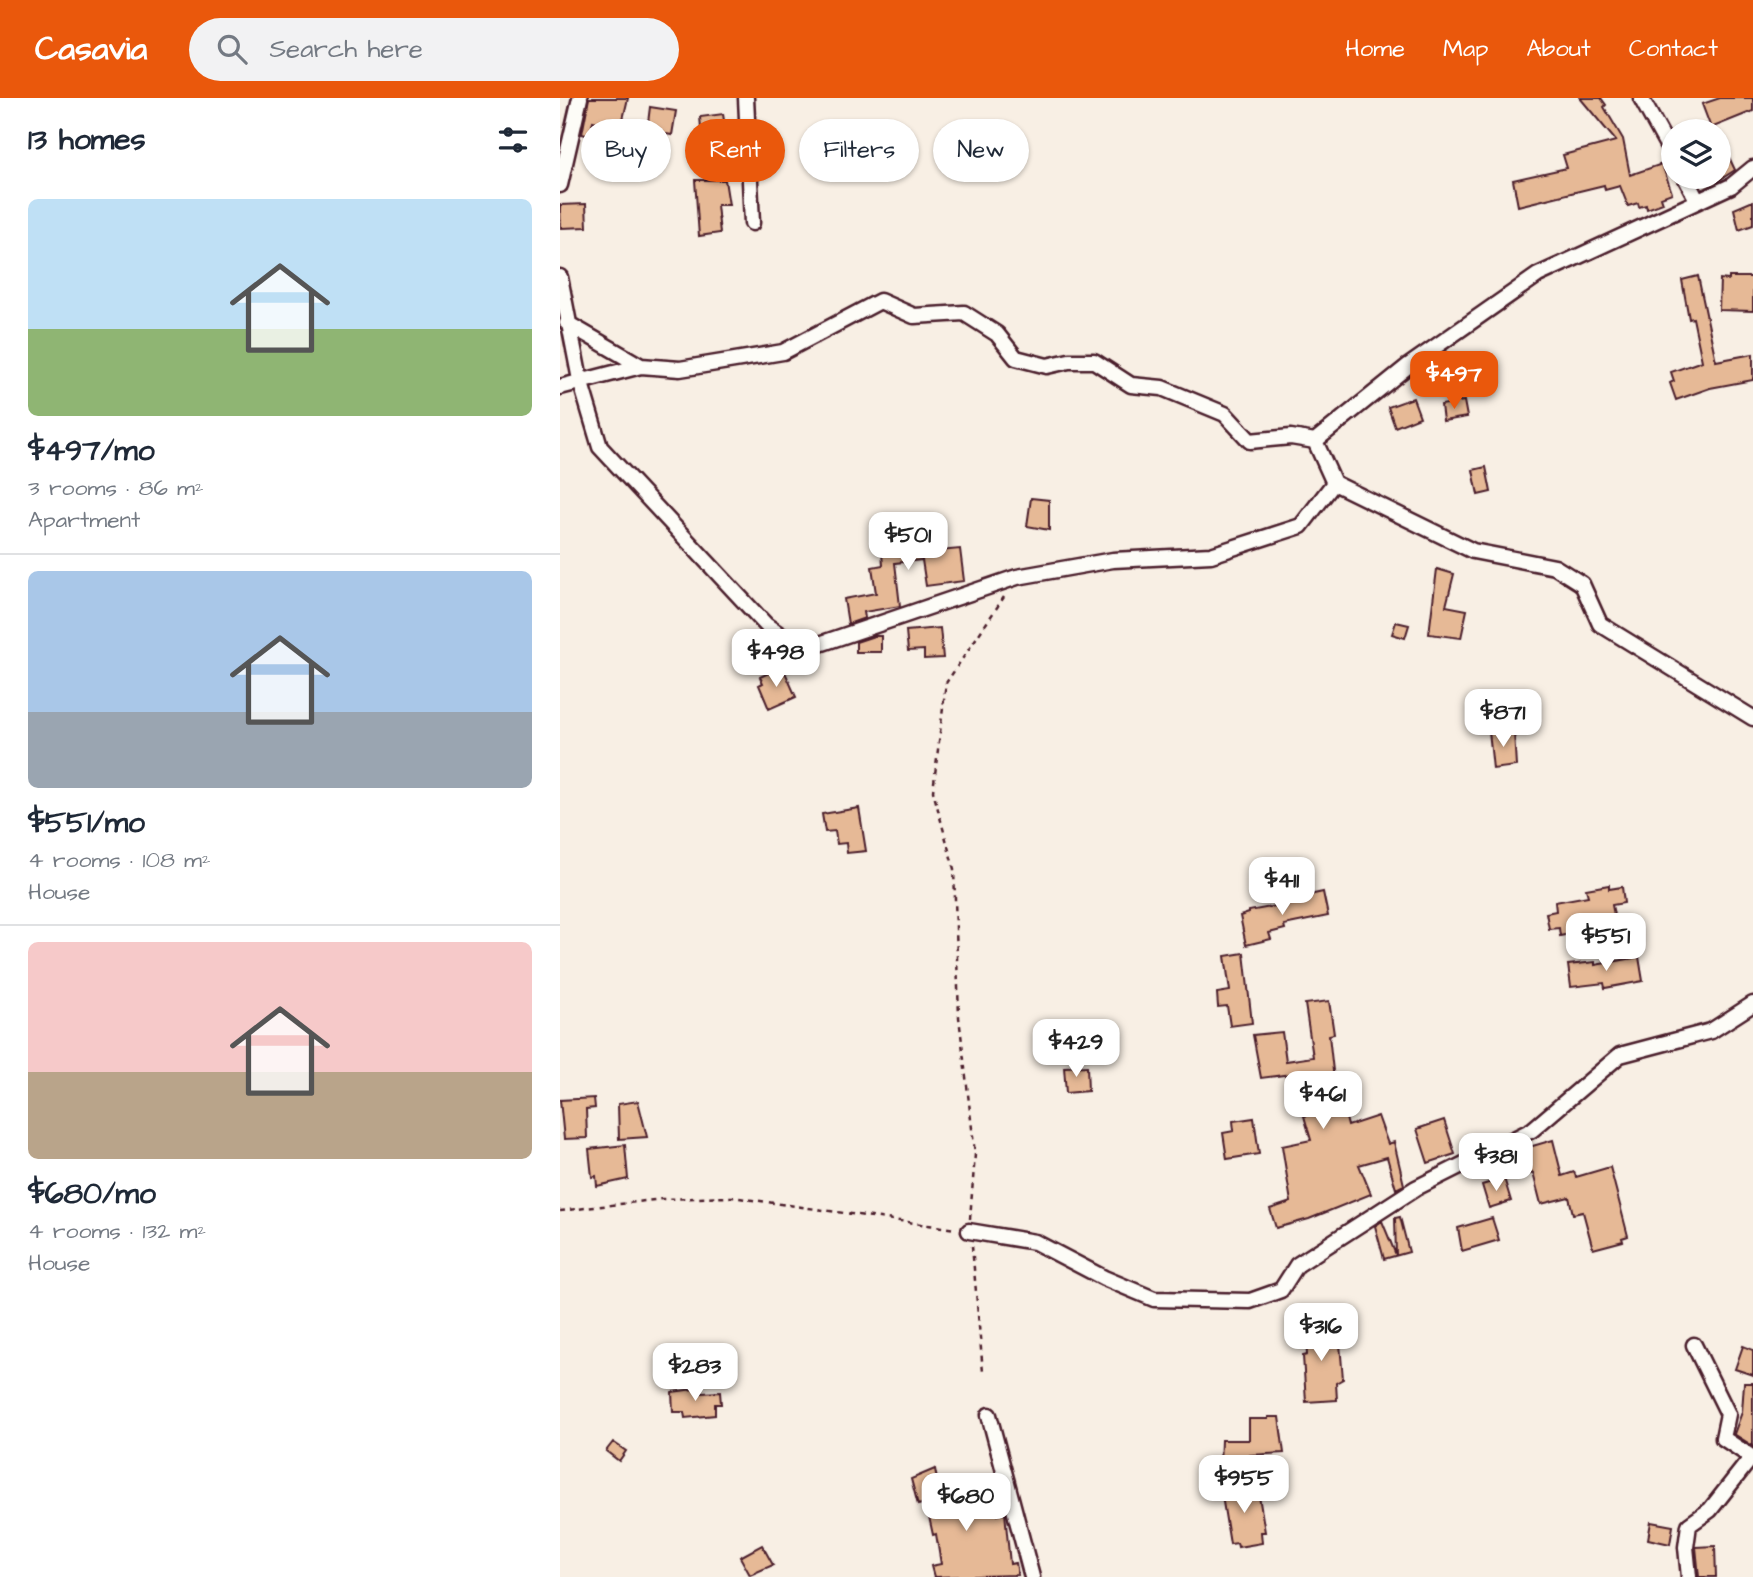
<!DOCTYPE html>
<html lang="en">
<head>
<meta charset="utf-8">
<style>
  body { margin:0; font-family:"Architects Daughter",sans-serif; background:#f2f2f3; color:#1f2937; height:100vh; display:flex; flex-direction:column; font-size:26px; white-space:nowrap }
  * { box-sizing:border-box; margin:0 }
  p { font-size:23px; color:#747a83 }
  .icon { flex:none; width:38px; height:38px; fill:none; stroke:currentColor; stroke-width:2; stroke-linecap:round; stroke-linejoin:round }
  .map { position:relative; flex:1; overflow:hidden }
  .details { display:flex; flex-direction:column; background:#fff; width:560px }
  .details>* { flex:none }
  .top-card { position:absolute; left:21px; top:21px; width:665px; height:63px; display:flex; gap:14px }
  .buttons { position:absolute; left:1101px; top:21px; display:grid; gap:14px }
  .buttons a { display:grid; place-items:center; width:70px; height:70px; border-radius:50%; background:#fff; box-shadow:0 2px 5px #0004; font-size:35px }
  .price { position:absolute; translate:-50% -60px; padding:0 16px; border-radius:14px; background:#fff; color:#222; font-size:23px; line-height:46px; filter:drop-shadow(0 2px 4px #0008) }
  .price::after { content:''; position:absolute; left:50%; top:42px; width:21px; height:16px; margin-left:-10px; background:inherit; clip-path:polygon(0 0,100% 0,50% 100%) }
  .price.selected { background:#ea580c; color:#fff }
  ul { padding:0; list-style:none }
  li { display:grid; align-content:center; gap:14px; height:371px; padding:0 28px }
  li+li { border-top:2px solid #e0e1e3 }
  li span { display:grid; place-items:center; height:217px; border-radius:10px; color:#555 }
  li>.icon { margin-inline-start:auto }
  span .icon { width:126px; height:126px; fill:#fffc; stroke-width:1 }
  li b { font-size:30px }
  h2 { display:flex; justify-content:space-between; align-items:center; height:84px; padding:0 28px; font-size:30px }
  .chip { padding:0 24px; border-radius:32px; background:#fff; box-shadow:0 2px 5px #0004; font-size:24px; line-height:63px }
  .chip.selected { background:#ea580c; color:#fff }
  header { display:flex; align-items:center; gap:42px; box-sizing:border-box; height:98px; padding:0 35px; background:#ea580c; color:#fff }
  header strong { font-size:33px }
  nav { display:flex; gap:38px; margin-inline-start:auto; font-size:24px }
  .search { width:490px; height:63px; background:#f2f2f3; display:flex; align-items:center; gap:18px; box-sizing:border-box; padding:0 24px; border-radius:38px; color:#747a83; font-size:26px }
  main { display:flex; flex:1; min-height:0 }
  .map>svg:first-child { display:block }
  .building { fill:#e6b996; stroke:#4a1f2b; stroke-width:2 }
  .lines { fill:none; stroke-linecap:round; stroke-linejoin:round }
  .street-casing { stroke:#4a1f2b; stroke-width:19 }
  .path { stroke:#4a1f2b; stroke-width:2.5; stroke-dasharray:5 5; stroke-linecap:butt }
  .street { stroke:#fdfcf7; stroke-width:14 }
</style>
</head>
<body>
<header>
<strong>Casavia</strong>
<div class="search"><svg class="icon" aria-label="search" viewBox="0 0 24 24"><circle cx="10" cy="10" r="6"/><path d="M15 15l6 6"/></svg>Search here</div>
<nav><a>Home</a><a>Map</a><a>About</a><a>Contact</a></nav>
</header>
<main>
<section class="details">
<h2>13 homes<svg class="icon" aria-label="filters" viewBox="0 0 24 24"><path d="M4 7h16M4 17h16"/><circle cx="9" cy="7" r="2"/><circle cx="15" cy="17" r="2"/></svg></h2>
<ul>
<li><span style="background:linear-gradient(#bfe0f5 60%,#8fb573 0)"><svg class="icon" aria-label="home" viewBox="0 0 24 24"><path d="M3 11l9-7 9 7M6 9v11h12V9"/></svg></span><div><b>$497/mo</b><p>3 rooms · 86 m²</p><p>Apartment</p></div></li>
<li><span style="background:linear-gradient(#a9c7e8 65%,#9aa5b1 0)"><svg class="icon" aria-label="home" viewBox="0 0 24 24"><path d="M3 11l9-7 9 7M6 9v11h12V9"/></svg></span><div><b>$551/mo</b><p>4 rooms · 108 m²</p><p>House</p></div></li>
<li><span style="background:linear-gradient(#f6c9c9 60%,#b9a48a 0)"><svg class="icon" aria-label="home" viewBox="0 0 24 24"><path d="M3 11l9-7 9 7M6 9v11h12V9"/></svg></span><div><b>$680/mo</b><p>4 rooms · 132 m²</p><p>House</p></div></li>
</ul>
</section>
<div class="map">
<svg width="1193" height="1479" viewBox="0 0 1193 1479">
  <rect width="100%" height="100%" fill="#f8efe4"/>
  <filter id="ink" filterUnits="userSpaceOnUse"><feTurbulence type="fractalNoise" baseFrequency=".0143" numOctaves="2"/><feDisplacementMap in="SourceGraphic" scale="14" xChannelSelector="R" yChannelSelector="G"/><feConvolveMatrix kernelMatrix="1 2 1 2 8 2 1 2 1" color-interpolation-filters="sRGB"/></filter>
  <g filter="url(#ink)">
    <path class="building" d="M29 0H68L61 30 33 23 30 38 22 36Z
      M1020 0H1041L1046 7 1044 9 1063 41 1070 77 1102 66 1112 95 1101 99 1103 105 1087 111 1086 107 1079 109 1078 105 1068 108 1060 88 1045 92 1044 87 958 108 953 82 1007 70 1003 57 1056 43Z
      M1160 0H1193V13L1151 30 1142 6Z
      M90 9 116 13 112 37 87 33Z
      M163 16 166 36 142 40 140 19Z
      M1168 57 1175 72 1158 83V61Z
      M135 82H165L169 107H157L160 135 139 138Z
      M1193 103V127L1179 132 1174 111Z
      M26 106 27 129 1 130 0 107Z
      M1138 178 1156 263 1193 256V282L1150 290 1116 302 1110 285 1114 283 1111 274 1142 263 1133 220 1129 221 1122 182Z
      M1169 179H1193V213L1159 212 1160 181 1169 182Z
      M917 274 923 292 898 302 891 279Z
      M853 300 860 319 835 329 828 309Z
      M904 303 907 319 883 323 881 307Z
      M926 369 931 394 918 397 913 372Z
      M471 400 489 402V432L467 428Z
      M377 422 379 453 400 451 404 483 366 488 362 462 335 465 340 508 304 514 305 520 288 526 284 501 316 495 312 469 323 467 322 455 356 451 354 424Z
      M877 471 894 476 886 508 907 512 901 540 869 536Z
      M836 524 849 527 845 540 832 536Z
      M380 530 383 560 364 561V552L348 553 346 533Z
      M314 538H321V554H296V544Z
      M215 572 218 577 225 574 236 599 209 611 199 587 203 585 200 579Z
      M951 632 954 634 956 668 933 671 929 633Z
      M299 710 306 753 287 755 286 745 277 746 275 733 265 734 262 716Z
      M1049 787V791L1062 789 1064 805 1052 807 1055 822 1023 828 1024 833 1000 838 999 830 989 831 986 815 996 813 995 804 1028 798 1026 791Z
      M763 794 768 818 724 827 725 831 709 835 711 841 686 847 680 818 689 815V813L732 805 731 801Z
      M684 855 692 925 670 928 667 908 658 909 657 895 670 893 665 858Z
      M1079 859 1083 883 1045 890 1044 885 1011 889 1008 867 1035 864V867Z
      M769 903 774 936 769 937 777 1009 783 1008 788 1028 818 1018 828 1046 834 1044 844 1087 836 1091 827 1059 799 1067 811 1096 749 1121 716 1130 710 1111 731 1104 722 1048 751 1042 744 1018 754 1016 746 974 701 980 693 937 722 934 726 963 753 959 745 906Z
      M527 968 528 993 506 995 504 969Z
      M34 1000 35 1010 26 1011 27 1040 4 1041 0 1002Z
      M78 1003 87 1039 59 1041 58 1006Z
      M694 1020 699 1056 667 1061 663 1035 674 1033 673 1023Z
      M884 1022 895 1056 868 1065 857 1031Z
      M993 1042 1002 1078 1014 1074 1016 1079 1050 1069 1068 1138 1062 1140 1063 1143 1033 1151 1023 1114 1013 1116 1009 1099 981 1106 973 1075 967 1077 961 1055 969 1052V1049Z
      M65 1047 68 1081 37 1088 36 1078 32 1079 29 1051Z
      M944 1080 951 1103 929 1110 922 1087Z
      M840 1119 849 1154 824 1161 815 1128 822 1123 836 1157 835 1120Z
      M932 1120 939 1142 902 1153 898 1130Z
      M768 1222 769 1247 780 1246 783 1281 776 1285 777 1302 746 1304 743 1258 747 1257 745 1223Z
      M1183 1248 1193 1252V1277L1175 1271Z
      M1184 1285H1193V1348L1174 1336 1182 1314Z
      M141 1290V1295L160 1294 161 1306H155V1317L125 1320 124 1314H113L112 1294Z
      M708 1319H719L724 1355 675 1358V1367H660L661 1342H689V1321H708Z
      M53 1344 66 1353 59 1363 46 1353Z
      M375 1371 382 1409 433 1396 438 1417 445 1415 450 1466 456 1465 458 1477 374 1479 371 1468 381 1466 376 1436 373 1437 366 1405 358 1407 351 1381Z
      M697 1386 705 1434H701L702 1445 678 1449 677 1445 670 1446 661 1392Z
      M1091 1424 1113 1428 1110 1446 1088 1441Z
      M202 1447 213 1467 190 1477 180 1459Z
      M1155 1448 1156 1479H1139L1136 1449Z"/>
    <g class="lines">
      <defs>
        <path id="street" d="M186 0 192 125
          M1081 0 1113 58
          M1125 79 1137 102
          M0 87 20 0
          M0 179 20 282 40 349 206 527 242 552 457 479 553 462 651 457 741 428 774 385 755 343 848 268 978 177 1171 88 1193 70
          M7 225 81 268 120 271 223 254 320 203 354 218 404 215 437 236 456 260 487 268 509 263H534L571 287 602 290 665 316 690 343 731 339 755 343
          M0 289 81 268
          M774 385 913 453 995 469 1022 486 1040 526 1193 620
          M409 1133 475 1144 544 1180 594 1201 690 1203 721 1192 737 1167 856 1090 972 1032 1060 957 1151 933 1193 906
          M1134 1247 1168 1316 1163 1340 1193 1360
          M429 1317 472 1479
          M1129 1479 1126 1449 1129 1427 1150 1412 1191 1360"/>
      </defs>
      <use href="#street" class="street-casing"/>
      <path class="path" d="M0 1113 102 1101 172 1099 396 1131
        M410 1121 415 1056 399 919 394 771 373 693 386 585 444 499
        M412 1148 423 1274"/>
      <use href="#street" class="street"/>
    </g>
  </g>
</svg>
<div class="buttons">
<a><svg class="icon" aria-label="layers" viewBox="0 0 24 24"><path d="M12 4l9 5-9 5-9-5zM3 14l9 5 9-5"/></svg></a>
</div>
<b class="price selected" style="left:894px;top:313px">$497</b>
<b class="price" style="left:348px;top:474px">$501</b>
<b class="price" style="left:216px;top:591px">$498</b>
<b class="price" style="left:943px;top:651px">$871</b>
<b class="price" style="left:722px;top:819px">$411</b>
<b class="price" style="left:1046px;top:875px">$551</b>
<b class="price" style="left:516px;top:981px">$429</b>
<b class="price" style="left:763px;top:1033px">$461</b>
<b class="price" style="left:936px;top:1095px">$381</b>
<b class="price" style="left:761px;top:1265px">$316</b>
<b class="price" style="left:135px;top:1305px">$283</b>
<b class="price" style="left:684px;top:1417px">$955</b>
<b class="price" style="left:406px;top:1435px">$680</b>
<div class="top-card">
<a class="chip">Buy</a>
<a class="chip selected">Rent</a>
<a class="chip">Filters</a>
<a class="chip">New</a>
</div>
</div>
</main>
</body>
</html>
